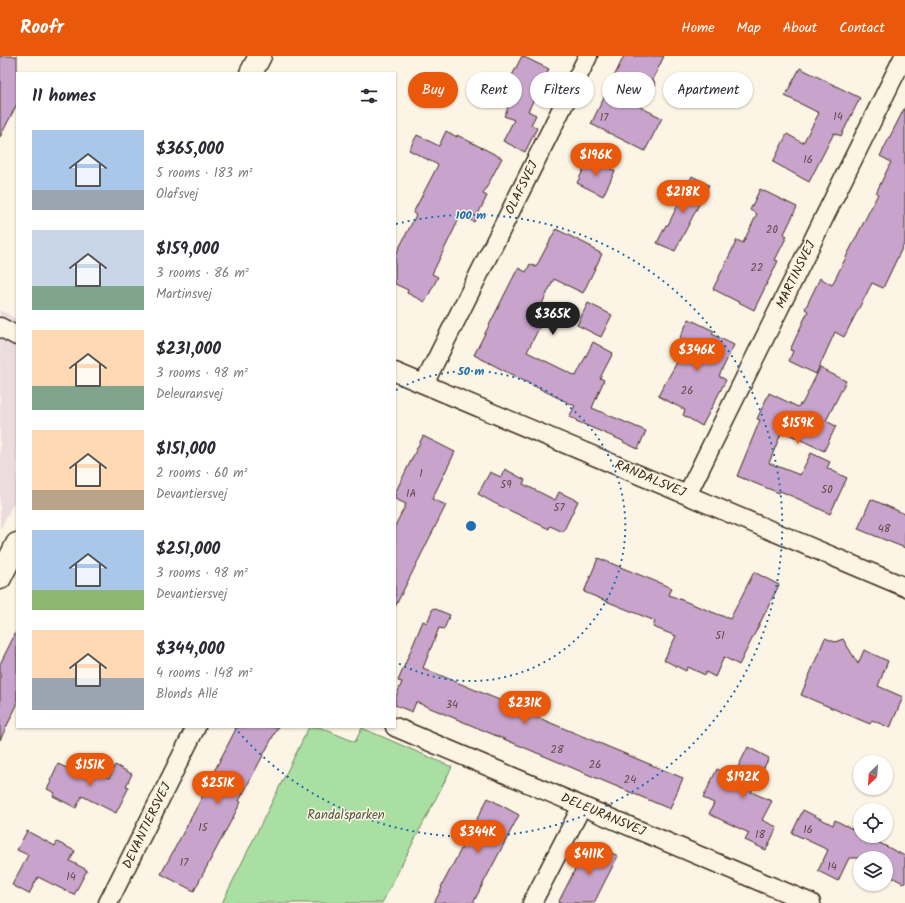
<!DOCTYPE html>
<html lang="en">
<head>
<meta charset="utf-8">
<style>
  body { margin:0; font-family:Kalam,sans-serif; background:#f7f7f7; color:#2b2b33; height:100vh; display:flex; flex-direction:column; font-size:15px; white-space:nowrap }
  * { box-sizing:border-box; margin:0 }
  p { font-size:13px; color:#7c7c81 }
  .icon { flex:none; width:22px; height:22px; fill:none; stroke:currentColor; stroke-width:2; stroke-linecap:round; stroke-linejoin:round }
  .map { position:relative; flex:1; overflow:hidden }
  .drawer { position:absolute; left:16px; top:16px; width:380px; height:656px; display:flex; flex-direction:column; background:#fff; border-radius:0px; box-shadow:0 1px 3px #0004 }
  .drawer>* { flex:none }
  .guide { position:absolute; left:408px; top:16px; width:380px; height:36px; display:flex; gap:8px }
  .needle { width:26px; rotate:205deg }
  .controls { position:absolute; left:853px; top:699px; display:grid; gap:8px }
  .controls a { display:grid; place-items:center; width:40px; height:40px; border-radius:50%; background:#fff; box-shadow:0 1px 3px #0004; font-size:20px }
  .price { position:absolute; translate:-50% -34px; padding:0 9px; border-radius:14px; background:#ea580c; color:#fff; font-size:13px; line-height:26px; filter:drop-shadow(0 1px 2px #0008) }
  .price::after { content:''; position:absolute; left:50%; top:24px; width:12px; height:9px; margin-left:-6px; background:inherit; clip-path:polygon(0 0,100% 0,50% 100%) }
  .price.selected { background:#222; color:#fff }
  ul { padding:0; list-style:none }
  li { display:flex; align-items:center; gap:12px; height:100px; padding:0 16px }
  li span { display:grid; place-items:center; flex:none; width:112px; height:80px; border-radius:0px; color:#555 }
  li>.icon { margin-inline-start:auto }
  span .icon { width:48px; height:48px; fill:#fffc; stroke-width:1 }
  li b { font-size:17px }
  h2 { display:flex; justify-content:space-between; align-items:center; height:48px; padding:0 16px; font-size:17px }
  .pill { padding:0 14px; border-radius:18px; background:#fff; box-shadow:0 1px 3px #0004; font-size:14px; line-height:36px }
  .pill.selected { background:#ea580c; color:#fff }
  header { display:flex; align-items:center; gap:24px; box-sizing:border-box; height:56px; padding:0 20px; background:#ea580c; color:#fff }
  header strong { font-size:19px }
  nav { display:flex; gap:22px; margin-inline-start:auto; font-size:14px }
  .map>svg:first-child { display:block }
  .built { fill:#ecdcde }
  .green { fill:#a9dfa2; stroke:#728460 }
  .building { fill:#c8a3cc; stroke:#3b2a1e }
  .lines { fill:none; stroke-linecap:round; stroke-linejoin:round }
  .minor-casing { stroke:#3b2a1e; stroke-width:21 }
  .tertiary-casing { stroke:#3b2a1e; stroke-width:25 }
  .minor { stroke:#fcf5e5; stroke-width:18 }
  .tertiary { stroke:#fcf5e5; stroke-width:22 }
  .ring { fill:none; stroke:#1f6fb2; stroke-width:2; stroke-dasharray:2 4 }
  .labels { text-anchor:middle; dominant-baseline:central; stroke-width:3; stroke-linejoin:round; paint-order:stroke }
  .number-label { font-size:11px; fill:#5e484a }
  .street-label { font-size:13px; fill:#3b2a1e; stroke:#fcf5e5 }
  .park-label { font-size:13px; fill:#56573f; stroke:#fcf5e5 }
  .centre { fill:#1f6fb2; stroke:#fcf5e5; stroke-width:2 }
  .ring-label { font-size:12px; text-anchor:middle; font-weight:bold; fill:#1f6fb2; stroke:#fcf5e5; stroke-width:3; stroke-linejoin:round; paint-order:stroke }
</style>
</head>
<body>
<header>
<strong>Roofr</strong>
<nav><a>Home</a><a>Map</a><a>About</a><a>Contact</a></nav>
</header>
<div class="map">
<svg width="905" height="847" viewBox="0 0 905 847">
  <rect width="100%" height="100%" fill="#fcf5e5"/>
  <filter id="ink" filterUnits="userSpaceOnUse"><feTurbulence type="fractalNoise" baseFrequency=".025" numOctaves="2"/><feDisplacementMap in="SourceGraphic" scale="8" xChannelSelector="R" yChannelSelector="G"/><feConvolveMatrix kernelMatrix="1 2 1 2 8 2 1 2 1" color-interpolation-filters="sRGB"/></filter>
  <g filter="url(#ink)">
    <path class="built" d="M0 254 17 263V440L0 474Z"/>
    <path class="green" d="M309 671H319L355 686 362 672 452 711 382 847H222Z"/>
    <path class="building" d="M0 0H17V48L0 81Z
      M522 0 549 13 528 55 536 59 531 69 537 72 525 96 503 85 514 64 504 60 508 52 498 47Z
      M624 0H664L653 23 656 29 649 32 640 51 662 62 645 95 591 68Z
      M800 12 860 42 841 80 834 77 809 126 773 106 787 78 803 87 819 57 785 40Z
      M905 51V186L883 232 872 227 844 281 835 276 816 318 789 305 793 295 790 294 808 255 805 253 820 222 832 229 878 138 876 137 891 106 880 100Z
      M446 75 457 81V79L502 102 483 138 487 140 474 166 461 159 432 218 438 221 425 246 407 237 408 234 395 228V200L416 159 413 157 438 109 409 94 417 79 439 90Z
      M589 102 615 115 603 140 577 127Z
      M692 120 709 129 675 195 657 187 666 169H668Z
      M760 133 797 151 784 178 787 180 775 204 778 205 754 254 713 233 737 184 743 187 757 158 750 154Z
      M556 173 592 191 591 192 602 198 583 237 554 223 536 260 543 264 527 296 576 320 593 286 613 297 600 322 604 324 592 352 646 375 638 393 623 386V385L576 365 577 364 569 361 575 350 524 325 474 299 518 212 526 216 530 208 536 211Z
      M588 247 612 259 601 281 577 269Z
      M689 263 714 275 712 278 734 289 719 320 726 324 702 370 683 359 685 354 658 340 680 301 677 300 685 284 680 281Z
      M820 312 846 325 826 365 836 370 824 395 782 375 769 407 800 419 811 397 830 406 827 412 847 422 830 458 803 445 780 435 779 437 737 420 760 364 757 363 769 337 798 351 800 348H802Z
      M423 380 455 396 432 443 446 449 395 551V470L406 448 395 443V437Z
      M505 413 525 424 523 428 555 444 559 436 578 445 563 476 550 470 549 473 494 447 478 438 490 416 501 421Z
      M871 443 905 458V492L858 473Z
      M598 502 672 532 669 539 730 563 754 516 779 529 739 609 724 601 715 621 706 616 705 619 688 611 686 615 664 604 676 580 653 571 655 565 584 536Z
      M433 552 450 559 444 573 439 572 423 612 504 646 503 647 683 722 670 753 416 646 412 656 395 649V643L402 626 398 625 423 565 427 567Z
      M17 574V649L0 684V608Z
      M825 582 835 586 843 583 858 608 864 594 888 605 878 630 903 641 890 672 872 664 870 668 801 639Z
      M237 671H278L239 745 241 746 194 835 161 818 207 732 206 731Z
      M748 691 769 702 751 736 772 745 762 764 777 771 766 794 745 784 749 777 709 758 714 747 703 742 717 713 733 721Z
      M58 708 89 722 93 714 109 722 115 709 132 718 126 730 129 731 116 757 82 740 76 752 53 740 55 737 47 733 51 726 50 725Z
      M488 742 519 759 473 847H434L442 832 441 831Z
      M803 754 833 769 835 764 860 777V780H866L905 800V828L886 818V802H849L838 825 818 815 828 794 792 777Z
      M27 775 55 790 57 786 75 795 70 805 87 814 74 839 38 821 29 838 12 829 28 799 17 794Z
      M589 786 618 800 606 823 594 847H558Z"/>
    <g class="lines">
      <defs>
        <path id="minor" d="M0 271 17 280
          M395 316 905 531
          M424 328 588 0
          M687 439 904 0
          M395 671 811 847
          M108 847 196 671
          M532 847 582 750"/>
        <path id="tertiary" d="M251 17 260 0
          M0 522 17 488"/>
      </defs>
      <use href="#minor" class="minor-casing"/>
      <use href="#tertiary" class="tertiary-casing"/>
      <use href="#minor" class="minor"/>
      <use href="#tertiary" class="tertiary"/>
    </g>
  </g>
  <g class="ring">
    <path d="M396 334A155 155 0 1 1 396 606"/>
    <path d="M396 168A311 311 0 1 1 235 672"/>
  </g>
  <g class="labels">
    <g class="number-label">
      <text x="838" y="61">14</text>
      <text x="604" y="62">17</text>
      <text x="808" y="104">16</text>
      <text x="772" y="174">20</text>
      <text x="757" y="212">22</text>
      <text x="687" y="335">26</text>
      <text x="421" y="418">1</text>
      <text x="506" y="429">59</text>
      <text x="827" y="434">50</text>
      <text x="411" y="438">1A</text>
      <text x="559" y="452">57</text>
      <text x="884" y="473">48</text>
      <text x="720" y="580">51</text>
      <text x="452" y="649">34</text>
      <text x="557" y="694">28</text>
      <text x="595" y="709">26</text>
      <text x="630" y="724">24</text>
      <text x="203" y="772">15</text>
      <text x="808" y="774">16</text>
      <text x="760" y="779">18</text>
      <text x="184" y="807">17</text>
      <text x="832" y="811">14</text>
      <text x="71" y="821">14</text>
    </g>
    <g class="street-label">
      <text transform="translate(522 132) rotate(-64)">OLAFSVEJ</text>
      <text transform="translate(796 219) rotate(-64)">MARTINSVEJ</text>
      <text transform="translate(650 423) rotate(23)">RANDALSVEJ</text>
      <text transform="translate(603 759) rotate(23)">DELEURANSVEJ</text>
      <text transform="translate(147 770) rotate(-64)">DEVANTIERSVEJ</text>
    </g>
    <g class="park-label">
      <text x="346" y="759">Randalsparken</text>
    </g>
  </g>
  <circle cx="471" cy="470" r="6" class="centre"/>
  <g class="ring-label">
    <text x="471" y="163">100 m</text>
    <text x="471" y="319">50 m</text>
  </g>
</svg>
<div class="controls">
<a><svg class="needle" viewBox="-14 -14 28 28"><path d="M0-13l5 13h-10z" fill="#e53935"/><path d="M0 13l5-13h-10z" fill="#7c7c81"/></svg></a>
<a><svg class="icon" aria-label="locate" viewBox="0 0 24 24"><circle cx="12" cy="12" r="6"/><path d="M12 2v4M12 18v4M2 12h4M18 12h4"/></svg></a>
<a><svg class="icon" aria-label="layers" viewBox="0 0 24 24"><path d="M12 4l9 5-9 5-9-5zM3 14l9 5 9-5"/></svg></a>
</div>
<b class="price" style="left:596px;top:121px">$196K</b>
<b class="price" style="left:683px;top:158px">$218K</b>
<b class="price selected" style="left:553px;top:280px">$365K</b>
<b class="price" style="left:697px;top:316px">$346K</b>
<b class="price" style="left:798px;top:389px">$159K</b>
<b class="price" style="left:525px;top:669px">$231K</b>
<b class="price" style="left:90px;top:731px">$151K</b>
<b class="price" style="left:743px;top:743px">$192K</b>
<b class="price" style="left:218px;top:749px">$251K</b>
<b class="price" style="left:478px;top:798px">$344K</b>
<b class="price" style="left:589px;top:820px">$411K</b>
<div class="guide">
<a class="pill selected">Buy</a>
<a class="pill">Rent</a>
<a class="pill">Filters</a>
<a class="pill">New</a>
<a class="pill">Apartment</a>
</div>
<section class="drawer">
<h2>11 homes<svg class="icon" aria-label="filters" viewBox="0 0 24 24"><path d="M4 7h16M4 17h16"/><circle cx="9" cy="7" r="2"/><circle cx="15" cy="17" r="2"/></svg></h2>
<ul>
<li><span style="background:linear-gradient(#a9c7e8 75%,#9aa5b1 0)"><svg class="icon" aria-label="home" viewBox="0 0 24 24"><path d="M3 11l9-7 9 7M6 9v11h12V9"/></svg></span><div><b>$365,000</b><p>5 rooms · 183 m²</p><p>Olafsvej</p></div></li>
<li><span style="background:linear-gradient(#c9d6e8 70%,#7fa58c 0)"><svg class="icon" aria-label="home" viewBox="0 0 24 24"><path d="M3 11l9-7 9 7M6 9v11h12V9"/></svg></span><div><b>$159,000</b><p>3 rooms · 86 m²</p><p>Martinsvej</p></div></li>
<li><span style="background:linear-gradient(#ffd9b3 70%,#7fa58c 0)"><svg class="icon" aria-label="home" viewBox="0 0 24 24"><path d="M3 11l9-7 9 7M6 9v11h12V9"/></svg></span><div><b>$231,000</b><p>3 rooms · 98 m²</p><p>Deleuransvej</p></div></li>
<li><span style="background:linear-gradient(#ffd9b3 75%,#b9a48a 0)"><svg class="icon" aria-label="home" viewBox="0 0 24 24"><path d="M3 11l9-7 9 7M6 9v11h12V9"/></svg></span><div><b>$151,000</b><p>2 rooms · 60 m²</p><p>Devantiersvej</p></div></li>
<li><span style="background:linear-gradient(#a9c7e8 75%,#8fb573 0)"><svg class="icon" aria-label="home" viewBox="0 0 24 24"><path d="M3 11l9-7 9 7M6 9v11h12V9"/></svg></span><div><b>$251,000</b><p>3 rooms · 98 m²</p><p>Devantiersvej</p></div></li>
<li><span style="background:linear-gradient(#ffd9b3 60%,#9aa5b1 0)"><svg class="icon" aria-label="home" viewBox="0 0 24 24"><path d="M3 11l9-7 9 7M6 9v11h12V9"/></svg></span><div><b>$344,000</b><p>4 rooms · 148 m²</p><p>Blonds Allé</p></div></li>
</ul>
</section>
</div>
</body>
</html>
